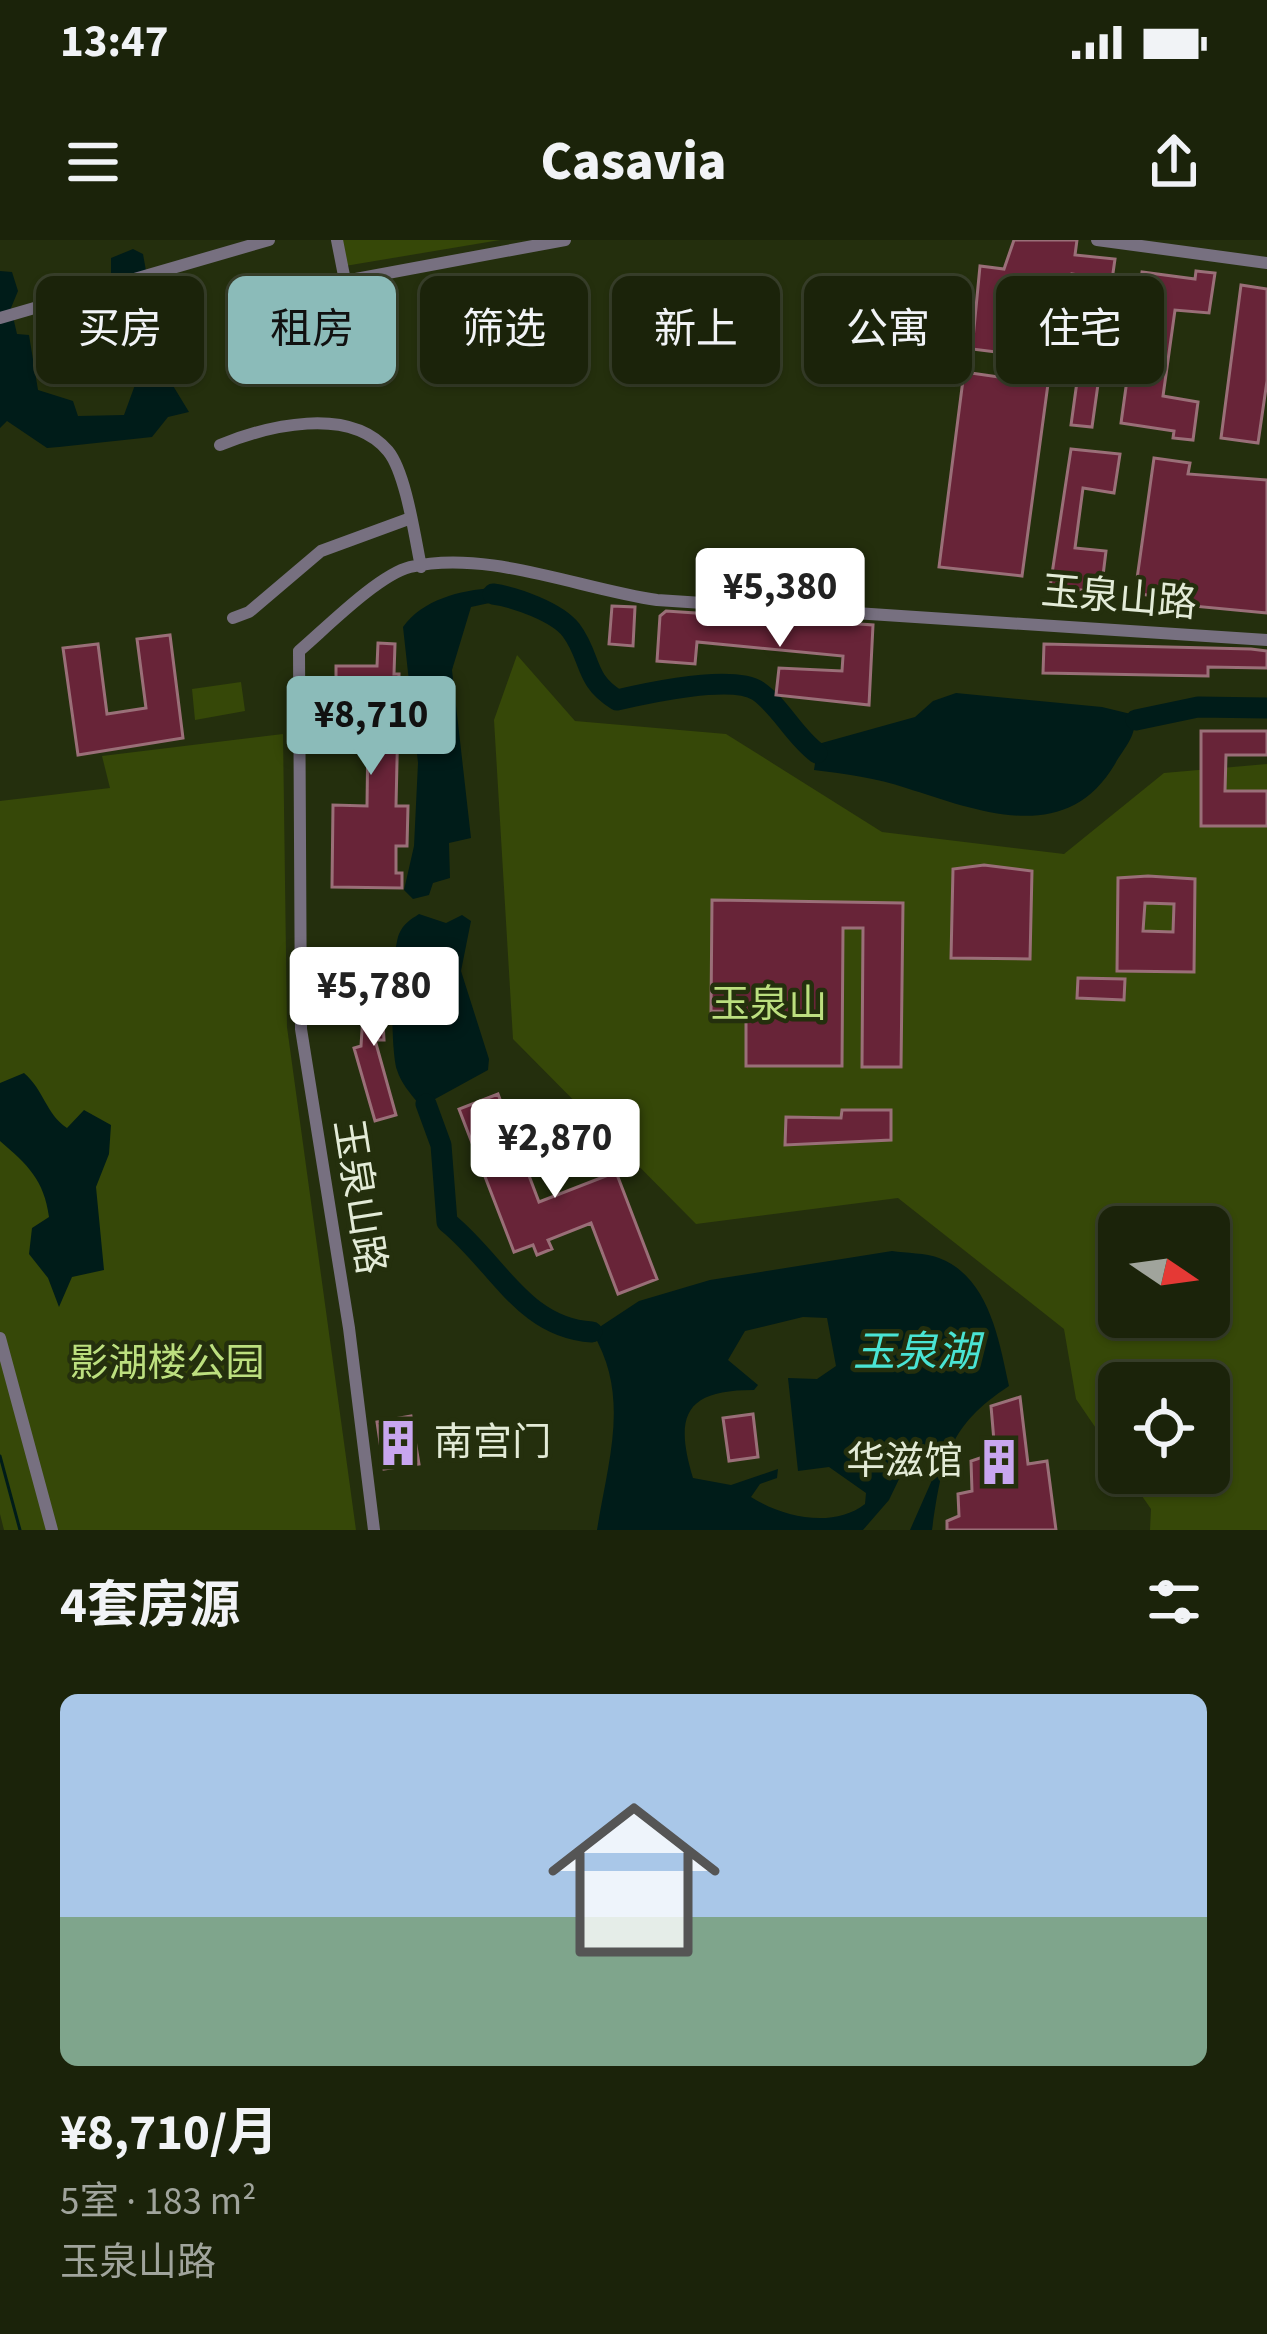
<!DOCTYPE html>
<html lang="zh">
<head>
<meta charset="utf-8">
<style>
  body { margin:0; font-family:"Source Sans 3","Noto Sans SC",sans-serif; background:#242b13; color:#f1f3f6; height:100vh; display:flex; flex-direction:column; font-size:45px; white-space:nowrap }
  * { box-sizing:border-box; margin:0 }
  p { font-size:39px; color:#a0a49c }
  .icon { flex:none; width:66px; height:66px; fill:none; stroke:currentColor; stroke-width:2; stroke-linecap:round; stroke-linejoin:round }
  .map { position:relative; height:1290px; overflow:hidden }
  .sheet { display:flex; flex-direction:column; background:#1b230a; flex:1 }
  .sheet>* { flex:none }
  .guide { position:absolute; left:36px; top:36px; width:1197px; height:108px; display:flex; gap:24px }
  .needle { width:78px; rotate:103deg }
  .fabs { position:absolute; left:1098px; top:966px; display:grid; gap:24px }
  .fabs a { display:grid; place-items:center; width:132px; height:132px; border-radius:18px; background:#1b230a; box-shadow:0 3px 9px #0004,0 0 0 3px #39402b; font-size:60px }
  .price { position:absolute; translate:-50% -102px; padding:0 27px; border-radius:12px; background:#fff; color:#222; font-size:39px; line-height:78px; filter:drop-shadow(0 3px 6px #0008) }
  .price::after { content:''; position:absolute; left:50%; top:72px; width:36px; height:27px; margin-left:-18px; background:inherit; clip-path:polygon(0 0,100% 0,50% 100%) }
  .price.active { background:#8bbbb9; color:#111 }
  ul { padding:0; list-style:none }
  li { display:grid; align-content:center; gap:24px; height:636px; padding:0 60px }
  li+li { border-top:3px solid #39402b }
  li span { display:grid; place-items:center; height:372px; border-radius:18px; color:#555 }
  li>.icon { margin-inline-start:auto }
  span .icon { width:216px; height:216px; fill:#fffc; stroke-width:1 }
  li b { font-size:51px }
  h2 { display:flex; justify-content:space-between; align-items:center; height:144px; padding:0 60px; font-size:51px }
  .pill { padding:0 42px; border-radius:18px; background:#1b230a; box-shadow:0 3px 9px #0004,0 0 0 3px #39402b; font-size:42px; line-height:108px }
  .pill.active { background:#8bbbb9; color:#111 }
  .status { display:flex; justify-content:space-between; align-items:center; height:84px; padding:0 60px; background:#1b230a; direction:ltr }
  .status svg { height:33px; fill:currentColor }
  header { display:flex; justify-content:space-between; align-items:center; height:156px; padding:0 60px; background:#1b230a; font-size:54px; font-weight:800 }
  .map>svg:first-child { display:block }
  .green { fill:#364808; fill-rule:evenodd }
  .water { fill:#001c19; fill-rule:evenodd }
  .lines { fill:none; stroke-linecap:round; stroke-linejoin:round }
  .stream { stroke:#001c19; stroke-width:3 }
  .river { stroke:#001c19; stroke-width:21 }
  .building { fill:#682438; stroke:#9a6f78; stroke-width:3; fill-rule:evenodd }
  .minor { stroke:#777080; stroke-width:12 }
  .labels { text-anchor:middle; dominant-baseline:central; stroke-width:9; stroke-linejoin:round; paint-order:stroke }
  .street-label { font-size:39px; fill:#e3ebd7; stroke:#242f0d }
  .park-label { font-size:39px; fill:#bcdf7f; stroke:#242f0d }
  .poi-label { font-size:39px; fill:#e3ebd7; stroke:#242f0d; text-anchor:start }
  .water-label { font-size:42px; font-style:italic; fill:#49e4d4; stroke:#242f0d }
</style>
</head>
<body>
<div class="status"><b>13:47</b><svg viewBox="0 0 49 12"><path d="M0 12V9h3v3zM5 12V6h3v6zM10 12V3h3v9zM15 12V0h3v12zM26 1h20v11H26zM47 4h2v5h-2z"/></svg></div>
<header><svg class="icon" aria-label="menu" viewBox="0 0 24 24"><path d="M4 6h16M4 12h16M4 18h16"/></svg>Casavia<svg class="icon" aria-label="share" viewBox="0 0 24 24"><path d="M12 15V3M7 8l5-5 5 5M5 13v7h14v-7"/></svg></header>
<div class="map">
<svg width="1267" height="1290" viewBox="0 0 1267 1290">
  <rect width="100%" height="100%" fill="#242f0d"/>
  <path class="green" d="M340 0H500L345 26Z
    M517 415 575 481 726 494 882 592 1064 614 1164 533 1267 524V1290H1150L1151 1269 1126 1233H1209V1143H1119V1222L1076 1159 1064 1089 898 958 696 984 513 799 494 480ZM1119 987H1209V1077H1119Z
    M241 442 245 471 195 480 192 449Z
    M283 494 287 787 356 1290H4L0 1274V561L110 548 102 516Z"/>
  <path class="water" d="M133 9 143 14 150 53 177 74 158 121 189 172 168 177 152 197 59 207 47 208 7 181 0 188V31L12 32 18 51 11 68 17 94 29 95 38 150 73 161 78 176 124 175 143 123C126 105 120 78 125 54L111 34V18Z
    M493 348 494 362 471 367 452 430 471 598 449 603 450 638 433 643 429 655 413 659 404 650 414 606 418 523 403 387C422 360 460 350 493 348Z
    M956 453 1102 467 1135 475C1136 498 1126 505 1115 524 1066 607 979 571 906 548 877 538 845 534 814 530L818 504 915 477 933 461Z
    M419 674 446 683 462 675 471 681 461 731 489 819 488 830 426 864 418 863C410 853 401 843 397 830 390 809 391 714 399 694 404 683 410 680 419 674Z
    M24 833C44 850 46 874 67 888L84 870 111 885 109 914 96 947 104 1030 72 1037 59 1067 48 1038 29 1014 32 988 49 977C44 940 28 925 0 901V843Z
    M892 1011C906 1013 926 1013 939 1018 989 1037 999 1100 1009 1146 948 1186 942 1220 932 1290H910L936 1231 914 1208 889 1260 863 1290H597C608 1220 631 1156 592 1092L639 1061 710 1040ZM803 1077 827 1078 836 1126 817 1139 788 1138 798 1231 829 1227 866 1253 865 1264C833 1289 782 1277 751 1257L760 1244 777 1238 778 1229 731 1245 693 1238C674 1175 685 1150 754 1150L758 1145 728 1120 745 1091Z"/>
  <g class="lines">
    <path class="stream" d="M0 1216 20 1290"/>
    <path class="river" d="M493 354C515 357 557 372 571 390 592 418 583 439 617 460 647 453 732 434 758 451 781 467 794 496 817 513
      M1136 480 1198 467 1267 468
      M426 864 441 905 447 982C497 1022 523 1088 592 1092"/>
  </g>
  <path class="building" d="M1014 0H1077L1075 15 1115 19 1109 61 1088 57 1091 37 1072 34 1060 120 972 109 980 26 1004 29Z
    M1196 31 1215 33 1209 73 1175 70 1163 156 1198 162 1193 200 1173 198 1174 191 1121 183 1142 32 1195 39Z
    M1241 45 1267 49V141L1258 203 1221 198Z
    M1080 120 1101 123 1092 187 1071 185Z
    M964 132 1048 144 1022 336 939 327Z
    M1071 209 1120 214 1114 253 1083 248 1075 308 1106 311 1101 352 1050 347Z
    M1154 218 1190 223 1188 234 1267 240V373L1182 365V361L1135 353Z
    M612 366 635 367 633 406 609 404Z
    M666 371 873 385 869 465 776 455 779 428 842 431 843 416 697 402 695 424 657 421 660 376Z
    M170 395 183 498 78 515 63 408 98 404 107 474 146 468 137 399Z
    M378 403 395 404 394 434H399L396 566H408L407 606H396V633H402V648L332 647 333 565 367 566 368 489H336V426H377Z
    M1044 404 1251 409 1267 411V428L1208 427V436L1043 433Z
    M1201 491H1267V515H1226L1225 551H1267V586H1201Z
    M984 625 1032 631 1030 719 951 718 953 629Z
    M1148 636 1195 639 1194 732 1117 731 1118 638ZM1145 663 1174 664 1173 692 1143 691Z
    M712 660 903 663 901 827H862L863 688H843L842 826H746V772L711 771Z
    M366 729H380L384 800H375L396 875 375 881 354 808 361 806Z
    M1078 738 1125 739 1124 760 1077 758Z
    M498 854 539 962 616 932 657 1039 618 1054 591 983 548 1000 552 1009 537 1015 533 1005 514 1012 459 869Z
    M842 870H891V900L785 905 786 877 841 878Z
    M1020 1157 1028 1224 1047 1221 1056 1290H947V1281L959 1276 958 1254 972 1251 971 1221 995 1213 991 1166Z
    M753 1174 758 1217 729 1221 723 1178Z
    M411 1176 419 1224 384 1229 377 1182Z"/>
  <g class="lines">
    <path class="minor" d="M337 0 359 112
      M1097 0 1267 23
      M345 41 565 0
      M0 78 269 0
      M220 205C267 186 349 165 388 211 406 233 415 298 421 327
      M233 378 249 372 321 311 411 278
      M0 1098 52 1290
      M374 1290 349 1088 301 789 299 411C325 389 378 335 410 327 487 309 580 349 657 360L1267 400"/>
  </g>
  <defs>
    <symbol id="building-bare" viewBox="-9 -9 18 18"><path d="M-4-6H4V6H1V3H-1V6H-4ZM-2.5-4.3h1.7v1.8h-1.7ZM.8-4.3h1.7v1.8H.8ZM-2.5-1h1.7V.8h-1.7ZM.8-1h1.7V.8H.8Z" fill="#c8a6ef" stroke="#242f0d" stroke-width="2.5" paint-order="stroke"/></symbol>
  </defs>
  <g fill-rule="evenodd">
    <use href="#building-bare" x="365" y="1170" width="66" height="66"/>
    <use href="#building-bare" x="966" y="1189" width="66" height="66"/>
  </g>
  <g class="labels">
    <g class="street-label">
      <text transform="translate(1119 358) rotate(5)">玉泉山路</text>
      <text transform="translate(359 957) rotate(81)">玉泉山路</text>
    </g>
    <g class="park-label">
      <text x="769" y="765">玉泉山</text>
      <text x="167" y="1124">影湖楼公园</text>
    </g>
    <g class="poi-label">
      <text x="434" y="1203">南宫门</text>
      <text x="963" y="1222" text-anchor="end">华滋馆</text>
    </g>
    <g class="water-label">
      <text x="916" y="1113">玉泉湖</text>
    </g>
  </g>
</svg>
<div class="fabs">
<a><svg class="needle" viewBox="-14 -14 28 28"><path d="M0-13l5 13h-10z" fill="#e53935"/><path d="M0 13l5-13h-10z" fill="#a0a49c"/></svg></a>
<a><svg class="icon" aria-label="locate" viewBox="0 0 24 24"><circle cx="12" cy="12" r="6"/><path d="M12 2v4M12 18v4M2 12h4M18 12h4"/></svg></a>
</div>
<b class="price" style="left:780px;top:410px">¥5,380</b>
<b class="price active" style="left:371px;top:538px">¥8,710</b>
<b class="price" style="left:374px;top:809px">¥5,780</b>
<b class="price" style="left:555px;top:961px">¥2,870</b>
<div class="guide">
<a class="pill">买房</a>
<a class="pill active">租房</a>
<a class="pill">筛选</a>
<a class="pill">新上</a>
<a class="pill">公寓</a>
<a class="pill">住宅</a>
</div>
</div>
<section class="sheet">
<h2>4套房源<svg class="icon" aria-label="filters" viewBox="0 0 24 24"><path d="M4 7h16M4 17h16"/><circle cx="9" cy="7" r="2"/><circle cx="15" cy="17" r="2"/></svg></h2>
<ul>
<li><span style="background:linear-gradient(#a9c7e8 60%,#7fa58c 0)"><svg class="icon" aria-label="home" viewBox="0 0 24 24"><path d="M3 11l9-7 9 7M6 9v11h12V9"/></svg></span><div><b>¥8,710/月</b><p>5室 · 183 m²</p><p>玉泉山路</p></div></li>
</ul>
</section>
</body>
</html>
